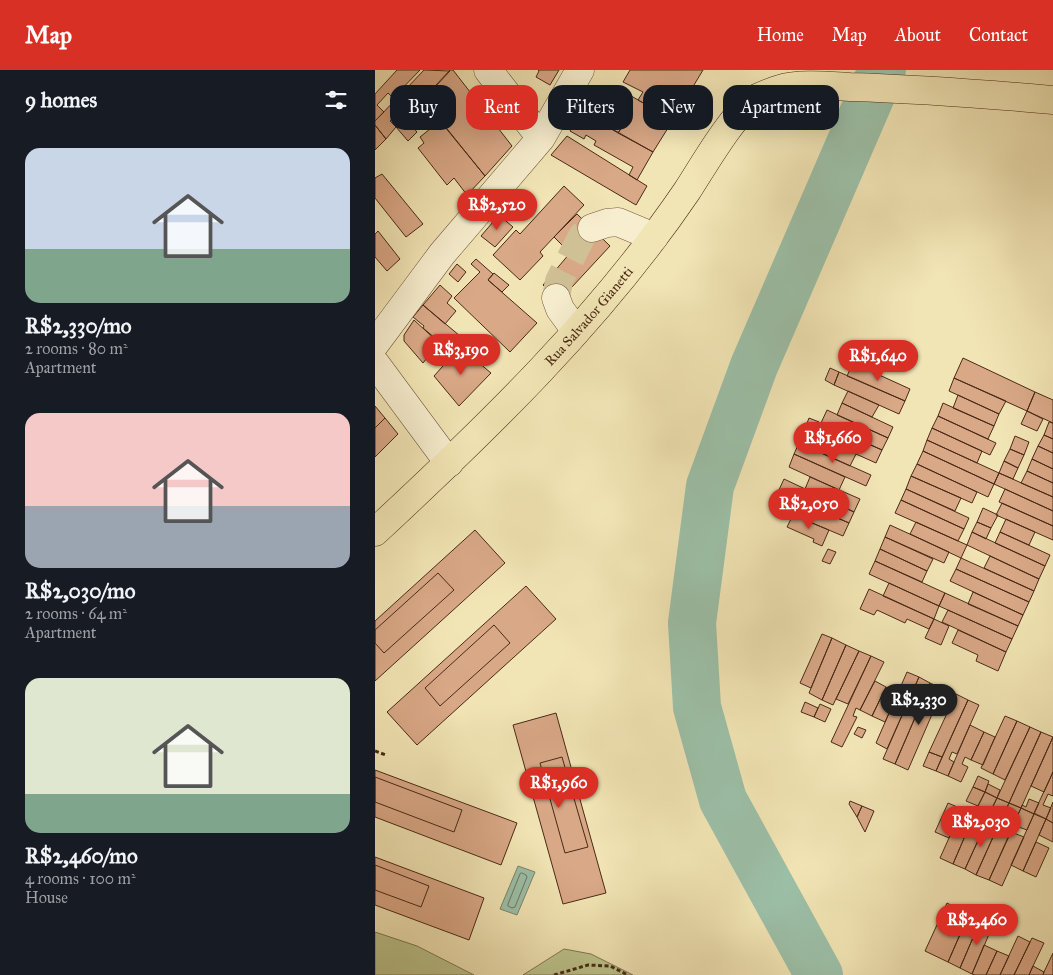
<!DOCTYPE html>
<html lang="en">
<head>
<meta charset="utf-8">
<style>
  body { margin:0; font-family:"IM FELL Great Primer",serif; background:#242831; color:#f1f3f6; height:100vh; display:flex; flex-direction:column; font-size:19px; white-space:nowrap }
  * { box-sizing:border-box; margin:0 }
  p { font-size:16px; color:#9ea1a6 }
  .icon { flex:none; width:28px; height:28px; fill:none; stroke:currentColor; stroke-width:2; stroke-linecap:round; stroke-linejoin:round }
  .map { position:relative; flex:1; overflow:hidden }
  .side { display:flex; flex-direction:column; background:#171b24; width:375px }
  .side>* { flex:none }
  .top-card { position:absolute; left:15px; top:15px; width:475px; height:45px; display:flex; gap:10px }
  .price { position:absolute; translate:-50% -42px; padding:0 11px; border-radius:18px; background:#d93025; color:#fff; font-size:16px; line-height:32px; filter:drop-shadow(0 1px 2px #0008) }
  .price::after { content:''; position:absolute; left:50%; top:30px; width:15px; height:11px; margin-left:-8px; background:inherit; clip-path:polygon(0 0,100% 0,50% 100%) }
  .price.on { background:#222; color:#fff }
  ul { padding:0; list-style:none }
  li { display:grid; align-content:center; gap:10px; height:265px; padding:0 25px }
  li span { display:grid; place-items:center; height:155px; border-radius:15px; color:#555 }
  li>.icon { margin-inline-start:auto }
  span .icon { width:90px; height:90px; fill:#fffc; stroke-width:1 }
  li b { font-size:21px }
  h2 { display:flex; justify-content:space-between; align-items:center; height:60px; padding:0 25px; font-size:21px }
  .chip { padding:0 18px; border-radius:15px; background:#171b24; box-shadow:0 5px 20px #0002; font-size:18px; line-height:45px }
  .chip.on { background:#d93025; color:#fff }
  header { display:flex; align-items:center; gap:30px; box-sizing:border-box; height:70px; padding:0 25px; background:#d93025; color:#fff }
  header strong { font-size:24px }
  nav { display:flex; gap:28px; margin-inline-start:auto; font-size:18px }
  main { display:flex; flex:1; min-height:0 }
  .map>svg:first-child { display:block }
  .green { fill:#bcc48c; stroke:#827751 }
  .water { fill:#9cc0a8; stroke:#7b846e }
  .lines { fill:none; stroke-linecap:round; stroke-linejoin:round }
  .shore { stroke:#72755f; stroke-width:1 }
  .river { stroke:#9cc0a8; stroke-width:48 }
  .building { fill:#d9a887; stroke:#492a16 }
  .minor-tunnel { stroke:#d0c095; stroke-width:28; stroke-dasharray:28 14; stroke-linecap:butt }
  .minor-casing { stroke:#73593e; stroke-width:29 }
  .major-casing { stroke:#492a16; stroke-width:29 }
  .path { stroke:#492a16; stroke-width:3; stroke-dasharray:4 2.5; stroke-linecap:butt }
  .minor { stroke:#f7eecf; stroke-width:28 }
  .major { stroke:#f2e5b5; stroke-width:28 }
  .labels { text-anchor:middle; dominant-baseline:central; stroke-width:4; stroke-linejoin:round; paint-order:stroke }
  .street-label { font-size:14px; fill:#492a16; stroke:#f7eecf }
</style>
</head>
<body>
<header>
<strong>Map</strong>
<nav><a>Home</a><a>Map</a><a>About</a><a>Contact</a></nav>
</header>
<main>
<section class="side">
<h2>9 homes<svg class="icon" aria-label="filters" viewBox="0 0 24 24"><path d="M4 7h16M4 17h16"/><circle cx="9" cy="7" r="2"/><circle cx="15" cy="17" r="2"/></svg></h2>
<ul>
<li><span style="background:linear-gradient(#c9d6e8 65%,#7fa58c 0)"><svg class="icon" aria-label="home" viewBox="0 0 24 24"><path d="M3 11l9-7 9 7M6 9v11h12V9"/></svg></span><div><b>R$2,330/mo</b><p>2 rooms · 80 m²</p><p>Apartment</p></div></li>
<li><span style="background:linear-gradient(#f6c9c9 60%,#9aa5b1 0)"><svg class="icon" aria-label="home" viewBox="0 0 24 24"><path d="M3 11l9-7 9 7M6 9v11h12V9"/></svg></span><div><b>R$2,030/mo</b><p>2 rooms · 64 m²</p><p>Apartment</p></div></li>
<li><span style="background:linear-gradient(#dfe7d0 75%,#7fa58c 0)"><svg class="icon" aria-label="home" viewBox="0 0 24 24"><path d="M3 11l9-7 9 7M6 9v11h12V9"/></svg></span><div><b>R$2,460/mo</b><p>4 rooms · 100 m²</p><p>House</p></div></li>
</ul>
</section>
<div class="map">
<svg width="678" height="905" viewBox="0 0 678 905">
  <rect width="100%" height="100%" fill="#f2e5b5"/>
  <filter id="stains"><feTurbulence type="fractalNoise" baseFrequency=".004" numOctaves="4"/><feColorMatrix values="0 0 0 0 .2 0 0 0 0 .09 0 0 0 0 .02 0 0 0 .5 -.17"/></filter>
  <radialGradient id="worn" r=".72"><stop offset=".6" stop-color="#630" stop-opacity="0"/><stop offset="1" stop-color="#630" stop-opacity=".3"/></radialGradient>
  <path class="green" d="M0 862 42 876 99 905H0Z
    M189 879 216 884 258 905H148Z"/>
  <path class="water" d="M143 796 160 802 142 845 125 839Z"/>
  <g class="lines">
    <path class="shore" d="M147 803 151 805 152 807 140 837 137 838 133 836V834L145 804Z"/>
    <path class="river" d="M444 905 348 730 322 637 317 553 335 416 379 296 507 0"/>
  </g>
  <path class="building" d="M22 0H45L18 28 13 23 2 35 9 42 0 51V24Z
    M49 0 75 1 43 35 30 20Z
    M78 0 137 76 110 106 48 29 75 0Z
    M163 0H184L175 15 161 7 164 1Z
    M255 0H328L298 50 263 30 268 22 248 12Z
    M244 19 298 50 278 82 243 63 247 57 228 46Z
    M30 20 43 35 31 47 24 41 15 51 21 57 11 69 0 55V51Z
    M213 30 231 41 228 46 247 57 243 63 207 42Z
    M207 42 278 82 262 110 254 105 258 97 219 75 221 71 211 65 209 69 195 61Z
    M30 48 42 62 33 71 21 57Z
    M65 51 110 106 92 125 79 108 72 115 43 78 49 73 45 67Z
    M0 55 11 69 0 80Z
    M192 66 272 116 261 135 176 85Z
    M7 104 48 154 31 167 0 128V108Z
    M189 116 209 135 165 182 168 186 145 210 118 185 141 160 145 164Z
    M202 144 235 176 184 231 168 215 195 183 179 167Z
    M124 145 138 157 120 177 106 166Z
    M3 161 25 189 12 201 0 187V164Z
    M101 189 118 204 113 210 162 253 135 282 79 228 105 202 96 194Z
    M82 194 91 202 83 212 74 204Z
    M119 203 134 215 127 222 113 210Z
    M65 215 77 226 72 233 81 241 70 254 48 235Z
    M48 235 91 271 79 284 48 258 49 256 38 247Z
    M39 250 64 273 48 293 29 271V265Z
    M85 277 116 303 84 336 59 306Z
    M588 288 660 322 652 341 579 308Z
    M478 293 535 319 530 331 472 306Z
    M455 298 464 302 459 315 450 310Z
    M464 302 530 331 524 344 459 315Z
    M579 308 631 331 624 344 574 321Z
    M473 321 504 335 497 347 467 333Z
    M660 322 678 330V353L652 341Z
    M583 325 624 344 619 356 578 338Z
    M467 333 518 357 513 368 462 345Z
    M568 333 619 356 613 369 563 346Z
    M0 336 10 348 0 358Z
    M452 340 513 368 507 380 446 353Z
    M652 341 668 349 662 361 646 354Z
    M563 346 621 373 615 385 557 358Z
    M10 348 23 364 0 387V358Z
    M434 348 444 352 439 365 429 361Z
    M674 352 678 353V369L669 365Z
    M458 358 507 380 501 393 452 371Z
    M557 358 607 381 602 393 552 370Z
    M669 365 678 369V383L663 376Z
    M640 366 654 372 649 385 635 379Z
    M552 370 624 403 619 414 548 381Z
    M452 371 481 384 475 396 446 383Z
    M424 373 496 405 491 416 419 384Z
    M663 376 678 383V399L657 389Z
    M635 379 649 385 643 398 629 391Z
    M548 381 619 414 613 427 542 394Z
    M419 384 470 407 464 420 414 397Z
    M657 389 678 399V413L652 401Z
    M629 391 643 398 638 409 624 403Z
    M542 394 602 422 597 433 536 406Z
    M652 401 678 413V427L646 413Z
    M624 403 678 427V441L619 414Z
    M536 406 586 428 580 441 531 419Z
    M435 407 485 429 479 442 430 419Z
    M409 409 479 442 474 453 403 422Z
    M531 419 594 448 589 459 526 430Z
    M630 419 678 441V456L624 432Z
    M412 426 474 453 468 466 406 440 403 431 409 433Z
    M526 430 589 459 583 471 520 443Z
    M627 433 678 456V470L621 445Z
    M608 438 623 445 616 458 602 452Z
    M418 445 454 460 447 476 438 472 439 469 412 457Z
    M631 449 660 462 654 475 625 462Z
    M541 452 592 475 586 488 535 464Z
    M602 452 616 458 611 469 597 462Z
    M515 455 574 482 569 493 510 467Z
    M100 460 130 493 0 611V551Z
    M597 462 670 496 664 509 592 475Z
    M625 462 675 485 670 496 620 473Z
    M510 467 558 489 552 501 505 479Z
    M453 479 461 482 455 494 447 491Z
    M505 479 552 501 547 512 500 491Z
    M615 486 664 509 659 521 609 498Z
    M586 488 659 521 654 532 581 499Z
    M500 491 570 523 564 536 494 504Z
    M581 499 654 532 648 545 575 511Z
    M63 503 79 520 9 583 0 573V560Z
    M514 513 564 536 559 549 508 526Z
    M151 516 181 549 42 675 12 642Z
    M494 519 559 549 554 559 532 549 530 553 502 540 499 545 485 539Z
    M598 522 648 545 643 556 593 534Z
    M570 523 643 556 637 569 564 536Z
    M573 540 637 569 631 582 567 552Z
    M559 549 574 556 566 575 550 568Z
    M119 555 135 573 65 636 50 618Z
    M583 560 631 582 623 601 601 591 603 585 577 573Z
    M447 564 457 568 436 618 425 613Z
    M457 568 471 575 447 630 434 623Z
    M471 575 484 581 458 635 447 630Z
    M484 581 496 586 473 634 461 629Z
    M496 586 509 592 485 640 481 638 478 646 482 647 467 677 456 672Z
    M532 602 544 607 512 679 501 673Z
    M544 607 555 613 520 694 508 689Z
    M500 611 511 617 497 646 485 640Z
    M555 613 568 619 533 700 520 694Z
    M511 617 523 623 510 652 497 646Z
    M581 624 593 630 567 687 554 682Z
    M593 630 604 635 582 684 577 682 574 689 579 692 573 706 561 701Z
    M430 632 443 638 439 647 426 642Z
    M445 634 456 639 450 652 439 647Z
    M181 643 231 823 188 834 138 655Z
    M630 646 642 651 618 704 606 698Z
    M642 651 655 657 630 710 618 704Z
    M595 655 609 662 596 690 590 687 587 694 593 697 586 712 573 706Z
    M483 657 491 660 487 668 479 664Z
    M655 657 666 662 634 733 622 728Z
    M609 662 620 667 608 695 596 690Z
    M666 662 678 667 646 738 634 733Z
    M678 667V702L669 722 656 716Z
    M554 682 567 687 561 701 548 696Z
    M187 687 213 777 190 783 165 693Z
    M0 700 142 753 126 795 0 747Z
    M678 702V726L673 724 668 735 676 738 671 749 659 743Z
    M603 706 614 711 610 722 598 717Z
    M0 707 87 740 79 762 0 732Z
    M613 714 625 720 622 728 610 722Z
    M598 717 610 722 603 736 591 731Z
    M610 722 622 728 615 742 603 736Z
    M622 728 634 733 627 748 615 743Z
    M654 729 664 733 659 744 646 738 647 735 651 737Z
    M475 731 487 736 482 747 474 734Z
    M678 732V753L671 749Z
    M573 733 587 739 574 768 560 762Z
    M634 733 646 738 614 810 601 805 623 756 625 757 631 744H629Z
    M487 736 499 741 490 762 482 747Z
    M646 738 659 744 652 760 638 755Z
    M587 739 599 745 578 794 565 788Z
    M659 744 671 749 648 801 636 795Z
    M599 745 612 751 590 799 578 794Z
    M671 749 678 753V772L664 765Z
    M612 751 623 756 601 805 590 799Z
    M636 762 649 767 627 816 614 810Z
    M661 772 674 778 661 807 648 801Z
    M0 787 109 828 94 870 0 835Z
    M0 795 54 816 46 837 0 820Z
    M572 833 594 844 573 892 550 881Z
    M594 844 606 849 585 898 573 892Z
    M606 849 618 855 597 904 585 898Z
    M643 866 655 872 639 905H625Z
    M657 868 669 873 658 896 654 905H639Z
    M609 875 622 881 611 905H600L597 904Z
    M622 881 634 886 625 905H611Z
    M678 883V905H668L669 902Z
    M658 896 669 902 668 905H654Z"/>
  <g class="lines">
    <path class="minor-tunnel" d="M181 228 184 211 207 166 217 158"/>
    <defs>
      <path id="minor" d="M113 0 166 68
        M217 158 232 153 243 152 279 167
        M181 228 185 239 201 261
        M0 274 67 184 166 68 205 0
        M0 293 74 393"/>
      <g id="major">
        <path id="s1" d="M0 462C113 357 225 249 312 121 329 95 359 41 384 27 391 24 398 21 405 19 423 13 456 16 475 17 543 19 610 24 678 30"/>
      </g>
    </defs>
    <use href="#minor" class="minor-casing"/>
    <use href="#major" class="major-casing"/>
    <path class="path" d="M0 681 11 685
      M179 905 213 895 235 896 253 905"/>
    <use href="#minor" class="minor"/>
    <use href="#major" class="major"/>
  </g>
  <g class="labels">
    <g class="street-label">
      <text stroke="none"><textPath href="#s1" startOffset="304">Rua Salvador Gianetti</textPath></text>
    </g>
  </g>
  <rect width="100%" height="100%" filter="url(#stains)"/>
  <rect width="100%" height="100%" fill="url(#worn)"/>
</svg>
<b class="price" style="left:122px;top:161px">R$2,520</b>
<b class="price" style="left:86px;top:306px">R$3,190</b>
<b class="price" style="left:503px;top:312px">R$1,640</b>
<b class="price" style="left:458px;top:394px">R$1,660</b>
<b class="price" style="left:434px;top:460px">R$2,050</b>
<b class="price on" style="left:544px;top:656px">R$2,330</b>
<b class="price" style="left:184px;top:739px">R$1,960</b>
<b class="price" style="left:606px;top:778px">R$2,030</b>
<b class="price" style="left:602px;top:876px">R$2,460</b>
<div class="top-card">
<a class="chip">Buy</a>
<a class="chip on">Rent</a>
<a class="chip">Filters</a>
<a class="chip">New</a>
<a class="chip">Apartment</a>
</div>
</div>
</main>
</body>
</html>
